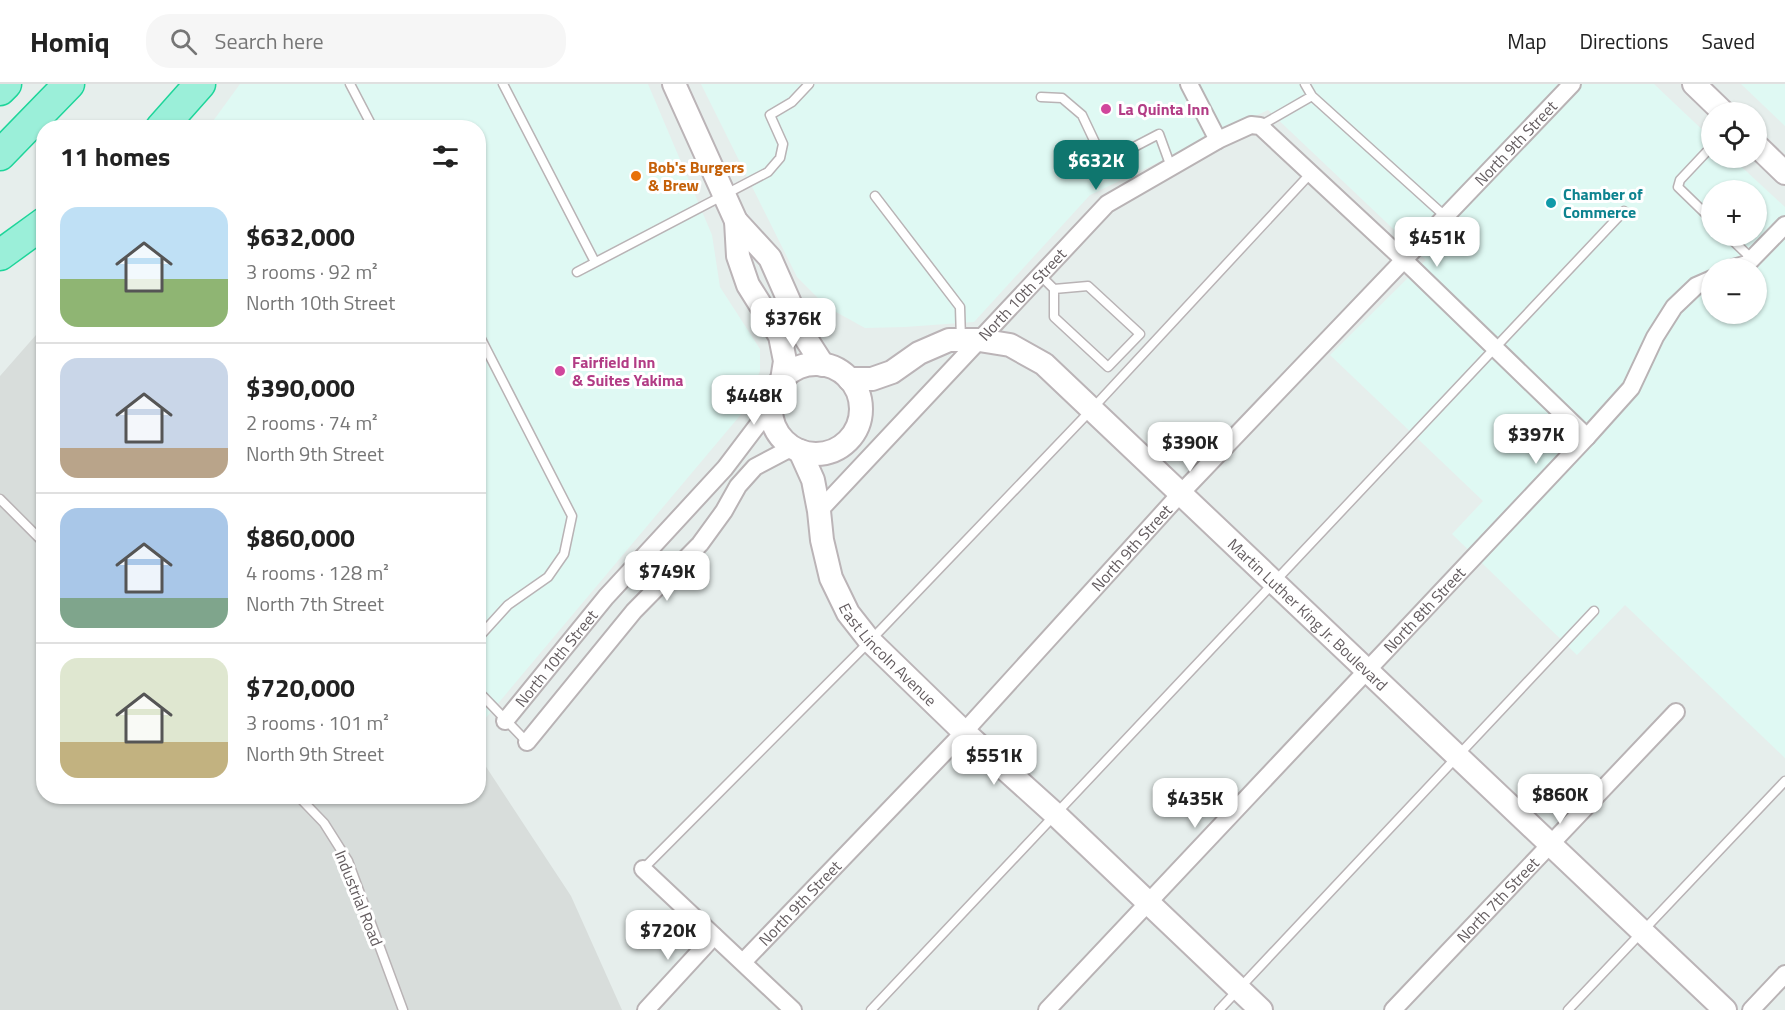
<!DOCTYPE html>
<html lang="en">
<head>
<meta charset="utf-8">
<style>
  body { margin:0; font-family:"Titillium Web",sans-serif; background:#f6f6f6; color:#222; height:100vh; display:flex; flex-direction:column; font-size:22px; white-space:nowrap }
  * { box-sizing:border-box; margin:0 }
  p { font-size:20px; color:#767676 }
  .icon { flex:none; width:33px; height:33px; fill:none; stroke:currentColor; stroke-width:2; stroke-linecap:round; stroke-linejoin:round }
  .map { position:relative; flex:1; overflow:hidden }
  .panel { position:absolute; left:36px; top:36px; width:450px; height:684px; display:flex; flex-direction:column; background:#fff; border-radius:24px; box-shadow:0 2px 4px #0004 }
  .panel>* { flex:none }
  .tools { position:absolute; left:1701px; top:18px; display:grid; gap:12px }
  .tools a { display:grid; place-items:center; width:66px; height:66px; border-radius:50%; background:#fff; box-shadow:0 2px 4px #0004; font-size:30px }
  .price { position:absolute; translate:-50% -51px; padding:0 14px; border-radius:12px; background:#fff; color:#222; font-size:20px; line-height:39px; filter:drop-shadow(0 2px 3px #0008) }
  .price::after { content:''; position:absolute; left:50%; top:36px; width:18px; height:14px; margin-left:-9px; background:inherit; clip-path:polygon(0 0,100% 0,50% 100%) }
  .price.current { background:#0f766e; color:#fff }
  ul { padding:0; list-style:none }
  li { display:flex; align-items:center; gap:18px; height:150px; padding:0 24px }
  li+li { border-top:2px solid #e0e0e0 }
  li span { display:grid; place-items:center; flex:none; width:168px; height:120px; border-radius:18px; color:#555 }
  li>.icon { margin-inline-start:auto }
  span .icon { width:72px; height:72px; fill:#fffc; stroke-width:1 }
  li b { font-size:26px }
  h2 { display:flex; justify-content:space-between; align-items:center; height:72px; padding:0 24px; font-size:26px }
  header { display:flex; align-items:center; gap:36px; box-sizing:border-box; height:84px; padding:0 30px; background:#fff; border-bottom:2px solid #e0e0e0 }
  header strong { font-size:28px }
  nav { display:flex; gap:33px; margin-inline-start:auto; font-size:21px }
  .search { width:420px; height:54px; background:#f6f6f6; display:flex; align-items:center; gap:15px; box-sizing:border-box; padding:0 21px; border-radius:24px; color:#767676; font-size:22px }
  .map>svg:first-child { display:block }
  .commercial { fill:#dff9f3; fill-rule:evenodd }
  .industrial { fill:#d8dddb }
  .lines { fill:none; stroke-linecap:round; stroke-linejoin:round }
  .lane-casing { stroke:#b9b3b5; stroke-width:11 }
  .street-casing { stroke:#b9b3b5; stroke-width:20 }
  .secondary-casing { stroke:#bbb4b7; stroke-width:26 }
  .highway-casing { stroke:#1ed59a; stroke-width:33 }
  .lane { stroke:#fff; stroke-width:8 }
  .street { stroke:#fff; stroke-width:16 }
  .secondary { stroke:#fff; stroke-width:22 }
  .highway { stroke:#9befd9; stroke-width:30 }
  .hotel-dot { fill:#d1479c; stroke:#fff; stroke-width:2 }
  .food-dot { fill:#e8710a; stroke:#fff; stroke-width:2 }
  .culture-dot { fill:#0f9aa8; stroke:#fff; stroke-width:2 }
  .labels { text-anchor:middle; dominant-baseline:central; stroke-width:6; stroke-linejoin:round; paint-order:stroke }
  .hotel-label { font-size:16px; font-weight:bold; fill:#b23c85; stroke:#fff; text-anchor:start }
  .street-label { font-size:16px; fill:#645d60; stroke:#fff }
  .food-label { font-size:16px; font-weight:bold; fill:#c56008; stroke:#fff; text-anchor:start }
  .culture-label { font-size:16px; font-weight:bold; fill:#0d838f; stroke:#fff; text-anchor:start }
</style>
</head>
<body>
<header>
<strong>Homiq</strong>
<div class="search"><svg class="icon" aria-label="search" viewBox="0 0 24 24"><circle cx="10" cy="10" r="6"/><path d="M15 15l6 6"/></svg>Search here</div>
<nav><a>Map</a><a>Directions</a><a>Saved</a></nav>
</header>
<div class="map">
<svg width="1785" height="926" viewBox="0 0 1785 926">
  <rect width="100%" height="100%" fill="#e6eeec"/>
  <path class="commercial" d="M240 0H648L712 151 720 203 760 265V287L743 328 479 642 478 44H208Z
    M701 0H1654L1711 54 1712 74H1732L1785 123V674L1625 521 1577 571 1452 450 1483 417 1330 271 1426 176 1268 26 1090 111 974 238 905 243 865 244 827 223 797 193ZM1712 106H1756V152H1712ZM1712 184H1756V230H1712Z
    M1741 0H1785V42Z"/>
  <path class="industrial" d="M43 243 44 712H478L479 672 571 812 622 926H0V292Z"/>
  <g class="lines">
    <defs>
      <path id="lane" d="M350 0 373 44
        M503 0 595 178
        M1305 0 1312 12 1446 133
        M1041 13 1062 14 1082 31 1100 69 1113 74 1159 50 1171 83
        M1260 42 1312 12
        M1712 62 1680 96 1678 103 1712 136
        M875 112 960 223 961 256
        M1728 152 1752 175
        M577 188 768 88 780 74 783 60 770 31 792 18 809 0
        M1040 191 1054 205 1088 202 1140 250 1108 283 1054 233V205
        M478 249 572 432 564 470 548 493 508 521 478 554
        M0 415 44 459
        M478 607 527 658
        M298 712 324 739 348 777 403 926
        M643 785 870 557 1092 325 1311 89
        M871 926 1624 127
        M1219 926 1594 527
        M1568 926 1785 697"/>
      <g id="street">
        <path d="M1189 0 1218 56"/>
        <path d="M1733 184 1747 180 1785 141"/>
        <path id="s1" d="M819 427 1107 120 1218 56 1251 41 1260 42 1405 177 1587 353"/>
        <path id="s2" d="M505 637 606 513 725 384 772 322"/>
        <path d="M527 658 634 527 700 460 724 427 738 402 755 383 793 363"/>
        <path d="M643 785 793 926"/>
        <path id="s3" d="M743 878 964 648 1181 409 1572 0"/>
        <path d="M646 926 714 852"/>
        <path id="s4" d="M1047 926 1587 353 1631 304 1655 253 1674 223 1696 202 1712 195"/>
        <path id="s5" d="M1393 926 1676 628"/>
        <path d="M1751 926 1785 890"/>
      </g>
      <g id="secondary">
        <path d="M674 0 736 137 770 174 805 253 823 281"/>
        <path d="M1694 0 1723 28"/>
        <path d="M1756 61 1785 89"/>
        <path d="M736 137 738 172 748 201 780 252 785 277 782 296"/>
        <circle cx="816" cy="325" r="45"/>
        <path id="s6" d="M849 295H872L892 288 919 269 949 256H979L1010 261 1044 280 1725 926"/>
        <path id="s7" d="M800 367 813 396 819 427 822 456 831 494 848 529 870 557 964 648 1055 730 1261 926"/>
      </g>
      <path id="highway" d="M0 6 6 0
        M161 44 200 0
        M0 71 69 0
        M0 171 44 139"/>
    </defs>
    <use href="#lane" class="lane-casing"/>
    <use href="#street" class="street-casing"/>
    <use href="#secondary" class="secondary-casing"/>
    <use href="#highway" class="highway-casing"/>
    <use href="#lane" class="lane"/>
    <use href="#street" class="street"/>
    <use href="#secondary" class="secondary"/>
    <use href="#highway" class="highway"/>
  </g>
  <g class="hotel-dot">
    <circle cx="1106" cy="25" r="6"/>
    <circle cx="560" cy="287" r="6"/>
  </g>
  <circle class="food-dot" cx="636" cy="92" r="6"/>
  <circle class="culture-dot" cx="1551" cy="119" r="6"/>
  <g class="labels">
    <g class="hotel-label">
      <text x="1118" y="25">La Quinta Inn</text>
      <text x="572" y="278">Fairfield Inn<tspan x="572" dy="18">&amp; Suites Yakima</tspan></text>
    </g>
    <g class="street-label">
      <text stroke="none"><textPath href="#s3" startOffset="1126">North 9th Street</textPath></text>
      <text stroke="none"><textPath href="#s1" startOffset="297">North 10th Street</textPath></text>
      <text stroke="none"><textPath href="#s3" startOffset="568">North 9th Street</textPath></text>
      <text stroke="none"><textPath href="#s4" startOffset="550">North 8th Street</textPath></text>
      <text stroke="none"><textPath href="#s6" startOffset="574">Martin Luther King Jr. Boulevard</textPath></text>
      <text stroke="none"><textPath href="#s7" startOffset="228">East Lincoln Avenue</textPath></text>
      <text stroke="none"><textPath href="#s2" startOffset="81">North 10th Street</textPath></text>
      <text transform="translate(359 814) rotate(68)">Industrial Road</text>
      <text stroke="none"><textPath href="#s5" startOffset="152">North 7th Street</textPath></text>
      <text stroke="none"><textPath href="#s3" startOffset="82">North 9th Street</textPath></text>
    </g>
    <g class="food-label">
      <text x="648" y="83">Bob's Burgers<tspan x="648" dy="18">&amp; Brew</tspan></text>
    </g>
    <g class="culture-label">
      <text x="1563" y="110">Chamber of<tspan x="1563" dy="18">Commerce</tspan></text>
    </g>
  </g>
</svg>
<div class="tools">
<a><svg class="icon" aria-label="locate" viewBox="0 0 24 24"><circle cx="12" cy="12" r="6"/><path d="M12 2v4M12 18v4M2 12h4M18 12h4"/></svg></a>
<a>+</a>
<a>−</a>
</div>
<b class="price current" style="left:1096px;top:107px">$632K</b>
<b class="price" style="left:1437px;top:184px">$451K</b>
<b class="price" style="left:793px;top:265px">$376K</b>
<b class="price" style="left:754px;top:342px">$448K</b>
<b class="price" style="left:1536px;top:381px">$397K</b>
<b class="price" style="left:1190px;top:389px">$390K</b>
<b class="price" style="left:667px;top:518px">$749K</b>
<b class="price" style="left:994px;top:702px">$551K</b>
<b class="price" style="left:1560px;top:741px">$860K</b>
<b class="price" style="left:1195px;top:745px">$435K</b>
<b class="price" style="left:668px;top:877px">$720K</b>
<section class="panel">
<h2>11 homes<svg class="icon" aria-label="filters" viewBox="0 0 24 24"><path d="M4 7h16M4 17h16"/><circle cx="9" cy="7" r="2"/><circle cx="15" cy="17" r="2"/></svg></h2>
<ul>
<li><span style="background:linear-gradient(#bfe0f5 60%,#8fb573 0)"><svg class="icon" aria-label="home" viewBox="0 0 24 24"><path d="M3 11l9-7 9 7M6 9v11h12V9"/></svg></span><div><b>$632,000</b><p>3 rooms · 92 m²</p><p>North 10th Street</p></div></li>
<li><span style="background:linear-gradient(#c9d6e8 75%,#b9a48a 0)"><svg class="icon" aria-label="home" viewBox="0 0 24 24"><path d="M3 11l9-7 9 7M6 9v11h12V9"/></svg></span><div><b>$390,000</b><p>2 rooms · 74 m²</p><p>North 9th Street</p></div></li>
<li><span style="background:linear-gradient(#a9c7e8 75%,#7fa58c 0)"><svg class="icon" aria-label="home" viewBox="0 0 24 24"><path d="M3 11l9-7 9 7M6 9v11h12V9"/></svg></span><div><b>$860,000</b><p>4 rooms · 128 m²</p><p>North 7th Street</p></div></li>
<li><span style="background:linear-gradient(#dfe7d0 70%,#c2b280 0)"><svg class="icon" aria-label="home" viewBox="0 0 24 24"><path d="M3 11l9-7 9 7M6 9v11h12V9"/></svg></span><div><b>$720,000</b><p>3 rooms · 101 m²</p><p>North 9th Street</p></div></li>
</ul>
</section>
</div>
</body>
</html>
